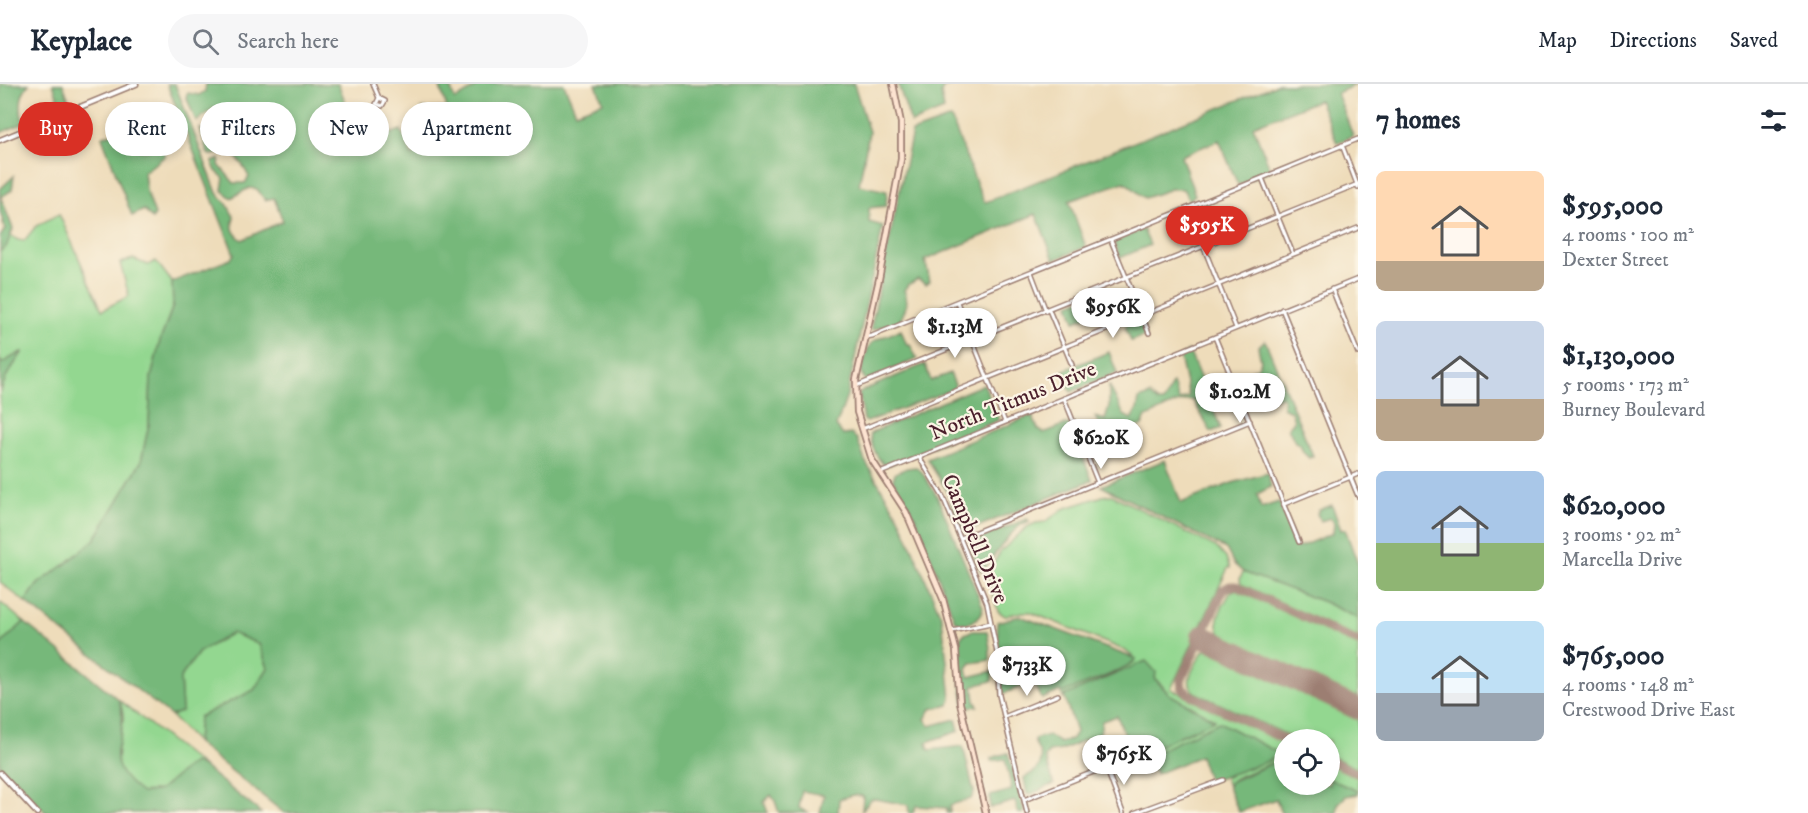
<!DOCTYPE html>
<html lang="en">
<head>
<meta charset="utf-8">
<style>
  body { margin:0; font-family:"IM FELL DW Pica",serif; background:#f6f6f7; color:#1f2937; height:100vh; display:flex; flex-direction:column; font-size:22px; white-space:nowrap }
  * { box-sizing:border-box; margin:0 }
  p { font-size:20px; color:#747a83 }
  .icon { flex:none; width:33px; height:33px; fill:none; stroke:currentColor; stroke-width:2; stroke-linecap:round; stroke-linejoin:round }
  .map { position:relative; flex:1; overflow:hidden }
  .side { display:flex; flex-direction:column; background:#fff; width:450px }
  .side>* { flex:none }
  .guide { position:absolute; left:18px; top:18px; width:570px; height:54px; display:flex; gap:12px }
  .fabs { position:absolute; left:1274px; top:645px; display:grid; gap:12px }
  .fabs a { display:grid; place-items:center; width:66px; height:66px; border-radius:50%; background:#fff; box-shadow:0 3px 9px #0003; font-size:30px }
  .price { position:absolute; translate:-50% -51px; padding:0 14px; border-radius:21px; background:#fff; color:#222; font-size:20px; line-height:39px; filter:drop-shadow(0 2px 3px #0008) }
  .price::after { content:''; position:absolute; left:50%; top:36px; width:18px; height:14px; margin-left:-9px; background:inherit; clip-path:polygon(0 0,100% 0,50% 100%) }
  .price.current { background:#d93025; color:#fff }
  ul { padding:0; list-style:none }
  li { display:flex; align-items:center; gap:18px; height:150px; padding:0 18px }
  li span { display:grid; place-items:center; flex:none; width:168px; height:120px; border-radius:9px; color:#555 }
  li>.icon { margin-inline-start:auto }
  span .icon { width:72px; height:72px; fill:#fffc; stroke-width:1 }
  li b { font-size:26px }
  h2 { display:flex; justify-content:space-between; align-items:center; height:72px; padding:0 18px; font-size:26px }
  .tag { padding:0 21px; border-radius:27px; background:#fff; box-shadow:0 3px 9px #0003; font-size:21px; line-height:54px }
  .tag.current { background:#d93025; color:#fff }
  header { display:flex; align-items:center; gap:36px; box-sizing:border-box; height:84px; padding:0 30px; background:#fff; border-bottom:2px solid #e0e1e3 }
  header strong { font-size:28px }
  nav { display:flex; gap:33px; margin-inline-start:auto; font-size:21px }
  .search { width:420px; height:54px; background:#f6f6f7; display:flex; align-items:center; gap:15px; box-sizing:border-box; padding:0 21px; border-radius:33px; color:#747a83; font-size:22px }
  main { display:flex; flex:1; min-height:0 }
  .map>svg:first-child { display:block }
  .green { fill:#93d790; stroke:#6e7b5e; stroke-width:1.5 }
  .forest { fill:#76b87a; stroke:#606c52; stroke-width:1.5 }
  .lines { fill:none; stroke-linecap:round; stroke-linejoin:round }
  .taxiway { stroke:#9c7e72; stroke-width:9 }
  .runway { stroke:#9c7e72; stroke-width:22 }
  .minor-casing { stroke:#9c7e72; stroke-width:6 }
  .tertiary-casing { stroke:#9c7e72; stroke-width:7 }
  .secondary-casing { stroke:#9c7e72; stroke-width:8 }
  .minor { stroke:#fff; stroke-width:3 }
  .tertiary { stroke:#fff; stroke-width:4 }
  .secondary { stroke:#fde4d1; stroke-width:4.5 }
  .labels { text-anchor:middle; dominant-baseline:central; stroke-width:4.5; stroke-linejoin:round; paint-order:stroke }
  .street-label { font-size:22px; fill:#4a1f2b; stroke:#fcf5e5 }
</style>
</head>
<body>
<header>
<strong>Keyplace</strong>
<div class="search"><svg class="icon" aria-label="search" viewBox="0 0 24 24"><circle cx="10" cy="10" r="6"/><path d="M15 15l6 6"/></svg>Search here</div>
<nav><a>Map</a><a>Directions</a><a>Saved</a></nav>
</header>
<main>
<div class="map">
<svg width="1358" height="729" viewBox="0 0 1358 729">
  <rect width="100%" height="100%" fill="#fcf5e5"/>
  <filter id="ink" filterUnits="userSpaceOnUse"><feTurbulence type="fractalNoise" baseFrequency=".0167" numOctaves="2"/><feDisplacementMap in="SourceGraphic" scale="12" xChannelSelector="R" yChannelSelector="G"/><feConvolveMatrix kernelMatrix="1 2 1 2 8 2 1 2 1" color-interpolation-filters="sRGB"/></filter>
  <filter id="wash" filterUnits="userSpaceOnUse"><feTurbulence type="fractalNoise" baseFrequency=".008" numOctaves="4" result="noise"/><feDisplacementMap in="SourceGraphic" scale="24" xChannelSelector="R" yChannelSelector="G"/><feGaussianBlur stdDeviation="1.35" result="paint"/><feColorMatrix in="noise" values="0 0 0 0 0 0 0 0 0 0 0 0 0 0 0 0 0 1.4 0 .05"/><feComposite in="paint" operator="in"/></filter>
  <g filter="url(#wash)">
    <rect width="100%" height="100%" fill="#eedcba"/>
    <path class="green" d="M59 130 102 226 129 212 120 179 133 175 148 181 156 177 172 198 173 221 160 257 151 294 149 340 141 378 95 455 67 479 38 500 25 518 0 498V309L7 291 22 269 2 279 0 277V167L6 163 10 151 18 156 24 157 36 142Z
      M1106 411H1112L1216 463 1226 474 1230 484H1228L1171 605 1284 658V674L1235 694 1230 698 1228 703 1225 693 1230 692 1237 648 1219 638 1150 671 1149 673 1147 667 1214 635 1169 610 1143 579 1064 612 1063 614 1062 609 1133 579 1136 575 1124 566 1030 528H1022L1005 532 998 527 988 493 992 481 1001 467 1027 443 1036 439 1045 438 1063 425Z
      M1243 488 1324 518 1358 534V554L1241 500 1240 495Z
      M1234 506H1239L1358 561V615L1224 554C1210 537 1222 525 1230 509Z
      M0 518 24 538 0 561Z
      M232 549 259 560 268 584 254 606 199 633 197 659 171 632 182 627 180 594 199 568Z
      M1209 565 1216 566 1358 633V685L1329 671V656L1296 655 1194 608C1182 596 1197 580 1203 567Z
      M119 616 205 684 194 679 160 706 142 709C137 706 131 702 127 698 110 680 120 660 123 639 124 631 122 623 119 616Z
      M1329 679 1358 692V707L1329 695Z"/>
    <path class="forest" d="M0 0H29C20 10 20 21 22 34L29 37 0 49Z
      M53 0H63L71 22 61 25 59 24 60 20Z
      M167 0H175L217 109 227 120 234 133C231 144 233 149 242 156L283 137 274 114 265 116 257 105 249 104 231 114 222 106 224 94 216 87 212 78 220 75 219 81 234 99H245L249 93 242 80 231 68 211 71 208 70 200 45 206 46 210 52 216 55 228 51 233 36 224 23 214 24 196 38 186 12 188 9 199 11 205 7 206 0H338L357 45C379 55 378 55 401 46L412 71 437 61 422 25 447 24 439 0H449L455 16 481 0H564L576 28 603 18 596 0H854L869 48 859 101 887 107 886 122 869 124V138L883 142 847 312 836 342 843 351 851 350 857 355 865 377 900 435 942 534 951 614 949 621 931 625 925 635 930 642 956 635 959 647 927 658 929 666 963 662 974 708 971 715 950 721V729H947V724L916 722 913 729H909L908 721 875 715 870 716 862 727 863 712 853 711 839 715 838 729H820L824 711 802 707 799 724 808 729H779L775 717 771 711 764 718 768 729H284L197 659 199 633 254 606 268 584 259 560 232 549 199 568 180 594 182 627 171 632 25 518 38 500 67 479 95 455 141 378 149 340 151 294 160 257 173 222 172 198 231 175 234 170Z
      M898 0H955L943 4 941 9 944 26 911 39Z
      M1278 0H1357L1337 9 1353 52 1337 59 1319 16 1253 42 1271 87 1238 101 1219 56 1181 72 1195 111 1189 116 1183 105H1171L1145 114C1136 109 1134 103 1124 98L1069 117 1086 163 1054 176 1036 130 925 176 930 197 926 200 918 195 908 201 904 206C910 218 905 226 900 237L872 246 871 243 912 48 951 34 983 116 986 118Z
      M146 34 147 39 135 46 130 54 138 66 147 67 158 56 162 62 165 72 144 88 146 106 155 131 152 135 144 126 132 132 102 53Z
      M14 92 12 106 1 113 13 145 6 163 0 167V153L5 145 0 127V105Z
      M1143 145 1150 161 1120 174 1114 158Z
      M1091 212 1097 228 1075 237 1069 220Z
      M1139 235 1146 251 1131 257 1125 242Z
      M901 246 907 261 910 260 917 275 866 297 861 289C870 254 867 259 901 246Z
      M1265 256 1313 372 1309 374 1303 368 1300 360 1295 358 1288 344 1294 337 1291 327 1283 323V314L1280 312 1252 322 1245 318 1237 296V293L1257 284 1261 277 1258 263Z
      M23 267 7 291 0 309V277L2 279Z
      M1189 267 1221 344 1211 348 1193 316C1175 316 1163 327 1146 333L1142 342 1136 343 1138 355 1129 361 1120 341 1098 339 1095 333 1105 336 1109 323V301L1124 331 1131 335 1137 326 1139 315 1150 311 1158 318H1163C1170 310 1168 304 1173 299L1179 316 1189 313 1180 273Z
      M1109 268 1117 289 1071 308 1062 287Z
      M925 280 931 297 950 289 955 301 953 305 867 338 864 336 859 310 864 306Z
      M984 300 999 336 889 381 883 380C876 372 871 361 870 350L875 347Z
      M1032 331 1038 345 1044 349 1064 341H1070L1092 396 965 448 961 446 946 405 927 375Z
      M1165 376 1181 419 1232 399 1268 389 1271 403 1257 410 1261 424 1279 418 1297 464 1333 449 1334 439 1331 434 1320 437 1317 429 1319 426 1332 421 1341 446 1345 445 1358 480V534L1324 518 1243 488 1234 480 1226 465 1101 402Z
      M915 383 921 387 937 412 983 523C981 537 968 542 955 537L915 432 893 396 895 389 907 384Z
      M1027 435 1029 437 1020 441 1009 452 981 488 969 461 971 458Z
      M1020 532 1136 575C1129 586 1077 603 1062 609L1060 607 1042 615 1034 598 1002 610 997 538Z
      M24 538 119 616C133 658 93 673 142 709L160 706 187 683 195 679 205 684 261 729H46L20 700 0 683V561Z
      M972 547H987L990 564V576L971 579 967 584 969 593 993 587 992 597 973 602 975 617 978 622 965 624 961 601 958 556 964 550Z
      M1146 577 1156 588 1155 595 1169 610 1215 636 1147 667 1145 664 1132 668 1117 632 1102 637 1100 649 1062 666 1049 668 1045 673 1054 700 1029 711 1027 710 1024 694C1034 688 1044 683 1040 670 1038 664 1035 662 1034 655L1048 651 1060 659 1072 655 1076 648 1064 612Z
      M1219 638 1279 669 1271 676 1209 698 1200 672 1156 690 1149 673 1150 671Z
      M1008 669 1024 727 1023 729H1018L1015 717 990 724V712L1012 706 1005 675 991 677V674Z
      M1284 674V700H1329V695L1358 707V710L1346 712 1338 720 1337 729H1281L1276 715 1239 728 1228 703 1230 698Z"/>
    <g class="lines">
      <path class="taxiway" d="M1285 656 1188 610 1182 604 1181 596 1223 506 1230 502H1236L1358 558
        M1329 676 1358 690"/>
      <path class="runway" d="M1202 552 1358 625"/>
    </g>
  </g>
  <g filter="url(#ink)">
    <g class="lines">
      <defs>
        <path id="minor" d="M373 0 379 14 385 17 382 22 376 20 379 14
          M1342 61 1358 103
          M1262 94 1293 170
          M1188 124 1236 244
          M1111 156 1149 249
          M1031 188 1046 227
          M1332 205 1358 269
          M957 218 1005 338
          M1282 225 1358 412
          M1049 226 1072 281
          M866 253 872 252 1358 55
          M1215 253 1299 458
          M856 302 1358 100
          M1064 314 1098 399
          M862 345 1358 144
          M919 373 943 413 987 519 997 569 999 611 1027 729
          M880 389 1358 195
          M1284 420 1358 390
          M961 454 1250 337
          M952 547 991 539
          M1004 633 1058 611
          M1106 683 1123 729
          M1024 716 1143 668
          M1134 729 1223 696"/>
        <path id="tertiary" d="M0 56 136 0
          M0 689 37 729"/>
        <path id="secondary" d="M893 0 901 39V75L879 195 856 296 857 328 872 376 906 428 943 515 956 566 960 619 986 729"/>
      </defs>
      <use href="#minor" class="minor-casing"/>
      <use href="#tertiary" class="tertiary-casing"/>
      <use href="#secondary" class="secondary-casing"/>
      <use href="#minor" class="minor"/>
      <use href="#tertiary" class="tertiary"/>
      <use href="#secondary" class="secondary"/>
    </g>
  </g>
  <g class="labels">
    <g class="street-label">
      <text transform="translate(1013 317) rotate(-22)">North Titmus Drive</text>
      <text transform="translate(975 455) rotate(67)">Campbell Drive</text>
    </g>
  </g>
</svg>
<div class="fabs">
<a><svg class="icon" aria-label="locate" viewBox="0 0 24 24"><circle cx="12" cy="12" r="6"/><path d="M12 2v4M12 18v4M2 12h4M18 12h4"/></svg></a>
</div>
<b class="price current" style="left:1207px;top:173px">$595K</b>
<b class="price" style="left:1113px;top:255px">$956K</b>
<b class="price" style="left:955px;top:275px">$1.13M</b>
<b class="price" style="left:1240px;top:340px">$1.02M</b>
<b class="price" style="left:1101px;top:386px">$620K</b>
<b class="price" style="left:1027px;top:613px">$733K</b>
<b class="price" style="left:1124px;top:702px">$765K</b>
<div class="guide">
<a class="tag current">Buy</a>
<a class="tag">Rent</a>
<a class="tag">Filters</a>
<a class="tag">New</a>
<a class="tag">Apartment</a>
</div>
</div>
<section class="side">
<h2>7 homes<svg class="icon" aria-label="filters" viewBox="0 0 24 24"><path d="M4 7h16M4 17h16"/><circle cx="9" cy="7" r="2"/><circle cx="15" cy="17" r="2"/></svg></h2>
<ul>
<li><span style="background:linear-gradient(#ffd9b3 75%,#b9a48a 0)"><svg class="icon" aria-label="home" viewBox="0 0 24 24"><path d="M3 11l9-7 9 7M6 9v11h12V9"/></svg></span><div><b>$595,000</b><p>4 rooms · 100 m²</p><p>Dexter Street</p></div></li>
<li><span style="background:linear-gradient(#c9d6e8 65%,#b9a48a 0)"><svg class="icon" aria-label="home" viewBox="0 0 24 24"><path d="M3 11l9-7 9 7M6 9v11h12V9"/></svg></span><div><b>$1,130,000</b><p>5 rooms · 173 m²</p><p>Burney Boulevard</p></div></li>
<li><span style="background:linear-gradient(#a9c7e8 60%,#8fb573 0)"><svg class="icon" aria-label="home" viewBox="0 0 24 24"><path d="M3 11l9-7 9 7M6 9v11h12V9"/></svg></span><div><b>$620,000</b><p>3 rooms · 92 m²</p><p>Marcella Drive</p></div></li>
<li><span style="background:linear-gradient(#bfe0f5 60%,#9aa5b1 0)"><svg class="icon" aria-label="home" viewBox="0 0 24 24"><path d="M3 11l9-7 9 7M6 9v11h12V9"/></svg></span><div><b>$765,000</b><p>4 rooms · 148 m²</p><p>Crestwood Drive East</p></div></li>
</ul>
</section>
</main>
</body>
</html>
